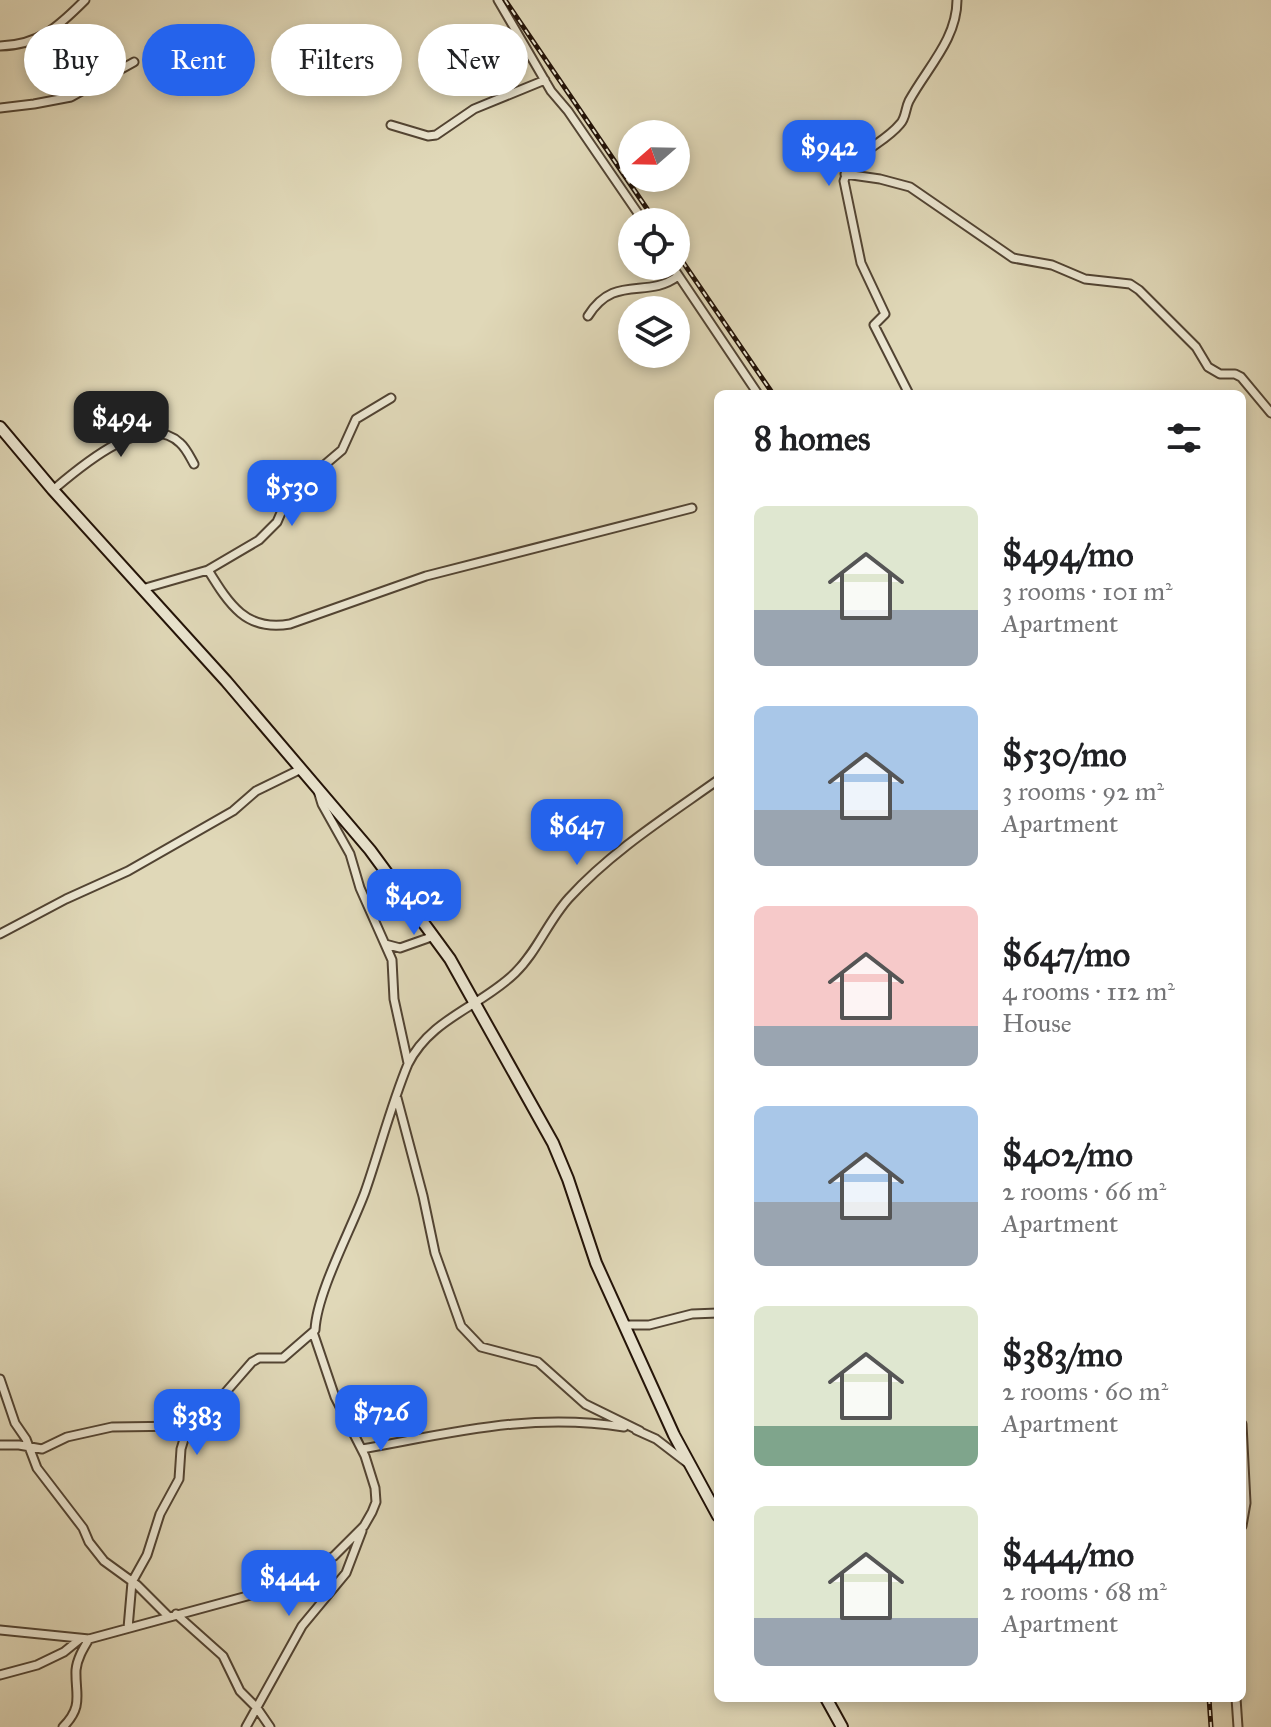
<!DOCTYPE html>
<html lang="en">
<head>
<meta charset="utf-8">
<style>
  body { margin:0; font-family:"IM FELL Great Primer",serif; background:#f6f6f6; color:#202124; height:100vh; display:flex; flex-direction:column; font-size:30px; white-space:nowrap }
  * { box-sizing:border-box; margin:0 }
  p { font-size:26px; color:#757577 }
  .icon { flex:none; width:44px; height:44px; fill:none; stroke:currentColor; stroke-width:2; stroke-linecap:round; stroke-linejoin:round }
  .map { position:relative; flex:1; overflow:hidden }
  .panel { position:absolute; left:714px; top:390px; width:532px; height:1312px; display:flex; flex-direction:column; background:#fff; border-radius:12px; box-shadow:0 4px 12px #0003 }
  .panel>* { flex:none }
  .guide { position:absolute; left:24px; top:24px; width:570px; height:72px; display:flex; gap:16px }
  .needle { width:52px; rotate:250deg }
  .buttons { position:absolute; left:618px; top:120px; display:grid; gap:16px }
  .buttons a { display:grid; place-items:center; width:72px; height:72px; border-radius:50%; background:#fff; box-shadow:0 4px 12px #0003; font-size:40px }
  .price { position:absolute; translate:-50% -68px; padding:0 18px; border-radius:16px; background:#2563eb; color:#fff; font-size:26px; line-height:52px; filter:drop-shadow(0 2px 4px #0008) }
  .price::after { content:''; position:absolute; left:50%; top:48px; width:24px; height:18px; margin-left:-12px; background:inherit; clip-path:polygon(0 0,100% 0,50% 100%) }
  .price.current { background:#222; color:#fff }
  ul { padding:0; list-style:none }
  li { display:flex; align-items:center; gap:24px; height:200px; padding:0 40px }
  li span { display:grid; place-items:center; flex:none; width:224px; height:160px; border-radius:12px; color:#555 }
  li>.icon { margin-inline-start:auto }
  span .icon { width:96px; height:96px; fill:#fffc; stroke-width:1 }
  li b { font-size:34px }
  h2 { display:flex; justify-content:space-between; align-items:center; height:96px; padding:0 40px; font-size:34px }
  .tag { padding:0 28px; border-radius:36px; background:#fff; box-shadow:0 4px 12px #0003; font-size:28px; line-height:72px }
  .tag.current { background:#2563eb; color:#fff }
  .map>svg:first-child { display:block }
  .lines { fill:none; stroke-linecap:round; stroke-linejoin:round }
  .street-casing { stroke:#524433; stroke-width:11 }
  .secondary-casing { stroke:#221207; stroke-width:14 }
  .street { stroke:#ebe6d1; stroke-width:7 }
  .secondary { stroke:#ebe6d1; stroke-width:10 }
  .rail-casing { stroke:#221207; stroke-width:5 }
  .rail { stroke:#ebe6d1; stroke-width:2; stroke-dasharray:6; stroke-linecap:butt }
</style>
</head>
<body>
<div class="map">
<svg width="1271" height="1727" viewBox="0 0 1271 1727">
  <rect width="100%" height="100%" fill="#e0d8b8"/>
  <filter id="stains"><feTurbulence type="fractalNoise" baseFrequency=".0025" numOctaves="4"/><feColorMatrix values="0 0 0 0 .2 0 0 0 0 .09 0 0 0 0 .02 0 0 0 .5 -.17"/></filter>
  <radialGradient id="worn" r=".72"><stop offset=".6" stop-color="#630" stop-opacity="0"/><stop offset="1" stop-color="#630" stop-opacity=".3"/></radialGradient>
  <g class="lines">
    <defs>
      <path id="street" d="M498 0 551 91 568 111 644 222
        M0 46C39 45 58 27 85 0
        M0 108 34 104 71 97 134 62
        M391 125 428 136 436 135 474 109 545 80
        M845 174 880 179 910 187 1013 258 1052 265 1085 279 1130 284 1139 290 1196 347 1208 367 1220 374H1235L1241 377 1271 413
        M672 266 758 394
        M588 316C615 273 647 300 678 276
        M909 394 874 325 885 314 861 263 844 181C851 153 883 145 900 124 906 118 905 109 909 101 927 68 957 39 957 0
        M53 490C79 468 145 410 180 443 186 448 190 457 194 464
        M208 570C229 604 246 632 290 624L426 576 692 508
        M142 589 208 570 259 540 277 522 293 485 322 467 342 450 356 419 391 398
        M318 791 322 804 350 854 360 888 392 960 394 999 408 1063
        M0 934 66 899 128 871 233 811 256 791 299 770
        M385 944 400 948 434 936
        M397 1098 423 1196 435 1253 461 1326 481 1347 538 1362 585 1404 640 1431
        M624 1325H649L692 1314 718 1313
        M0 1379 15 1423 26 1439 37 1468 83 1528 89 1542 104 1561 137 1585 168 1616
        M1242 1424 1246 1503 1242 1526
        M636 1430 656 1439 686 1462
        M0 1445H19L42 1449 67 1437 112 1427 188 1426
        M362 1449C452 1433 531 1412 624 1427
        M176 1614 223 1656 240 1691 257 1708 270 1727
        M128 1628 132 1582 147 1555 160 1514 179 1479 181 1449 188 1426 205 1405 225 1393 252 1362 259 1358H283L313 1332
        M0 1630 89 1639 262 1592 299 1578 334 1556 364 1526 372 1512 376 1502 375 1488 365 1456 335 1397 313 1332 315 1330C317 1292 351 1230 365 1192 380 1149 391 1105 408 1064 431 1018 480 1007 515 973 537 952 548 921 569 898 612 851 666 817 718 780
        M0 1675 37 1665 64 1652 80 1639
        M1236 1698 1238 1727
        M63 1727C84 1706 75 1694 76 1670 77 1659 83 1649 89 1639
        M246 1727 302 1626 346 1573 362 1531"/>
      <path id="secondary" d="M0 427 53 490 226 681 370 850 450 959 553 1143 568 1179 596 1263 674 1435 718 1516
        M826 1698 842 1727"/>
    </defs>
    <use href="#street" class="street-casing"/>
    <use href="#secondary" class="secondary-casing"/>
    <use href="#street" class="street"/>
    <use href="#secondary" class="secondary"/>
    <defs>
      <path id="rail" d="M505 0 656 222
        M676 252 773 394
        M1209 1698 1211 1727"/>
    </defs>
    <use href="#rail" class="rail-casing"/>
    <use href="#rail" class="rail"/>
  </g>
  <rect width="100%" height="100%" filter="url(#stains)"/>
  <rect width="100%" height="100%" fill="url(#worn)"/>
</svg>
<div class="buttons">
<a><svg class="needle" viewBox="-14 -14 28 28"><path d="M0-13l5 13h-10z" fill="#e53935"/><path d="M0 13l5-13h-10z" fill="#757577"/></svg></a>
<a><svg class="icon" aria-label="locate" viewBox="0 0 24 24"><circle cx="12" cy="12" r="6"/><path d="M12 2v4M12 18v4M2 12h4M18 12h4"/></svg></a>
<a><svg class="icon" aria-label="layers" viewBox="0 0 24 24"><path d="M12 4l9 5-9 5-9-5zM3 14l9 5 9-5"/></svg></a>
</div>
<b class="price" style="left:829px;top:188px">$942</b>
<b class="price current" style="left:121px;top:459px">$494</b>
<b class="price" style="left:292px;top:528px">$530</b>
<b class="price" style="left:577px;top:867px">$647</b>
<b class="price" style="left:414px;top:937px">$402</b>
<b class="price" style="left:381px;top:1453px">$726</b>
<b class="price" style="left:197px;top:1457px">$383</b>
<b class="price" style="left:289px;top:1618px">$444</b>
<div class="guide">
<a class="tag">Buy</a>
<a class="tag current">Rent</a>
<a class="tag">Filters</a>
<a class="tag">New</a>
</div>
<section class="panel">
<h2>8 homes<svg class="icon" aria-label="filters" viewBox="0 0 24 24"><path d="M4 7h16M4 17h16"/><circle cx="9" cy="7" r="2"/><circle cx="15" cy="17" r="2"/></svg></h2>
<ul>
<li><span style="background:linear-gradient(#dfe7d0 65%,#9aa5b1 0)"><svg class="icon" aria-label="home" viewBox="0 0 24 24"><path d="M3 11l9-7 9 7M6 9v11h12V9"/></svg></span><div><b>$494/mo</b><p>3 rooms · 101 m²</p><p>Apartment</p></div></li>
<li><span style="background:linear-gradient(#a9c7e8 65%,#9aa5b1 0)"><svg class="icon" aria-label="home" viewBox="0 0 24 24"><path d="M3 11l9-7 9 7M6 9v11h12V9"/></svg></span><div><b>$530/mo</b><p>3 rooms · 92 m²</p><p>Apartment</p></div></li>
<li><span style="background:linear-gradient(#f6c9c9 75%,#9aa5b1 0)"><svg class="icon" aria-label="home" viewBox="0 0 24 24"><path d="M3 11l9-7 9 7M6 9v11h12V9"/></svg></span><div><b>$647/mo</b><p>4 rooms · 112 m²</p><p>House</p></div></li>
<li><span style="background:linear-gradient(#a9c7e8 60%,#9aa5b1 0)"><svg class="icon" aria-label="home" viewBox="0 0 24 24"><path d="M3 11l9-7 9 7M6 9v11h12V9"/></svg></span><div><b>$402/mo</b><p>2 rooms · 66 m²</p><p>Apartment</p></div></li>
<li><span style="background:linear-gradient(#dfe7d0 75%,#7fa58c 0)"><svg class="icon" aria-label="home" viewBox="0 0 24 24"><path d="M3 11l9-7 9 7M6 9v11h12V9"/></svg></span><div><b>$383/mo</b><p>2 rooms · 60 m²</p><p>Apartment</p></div></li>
<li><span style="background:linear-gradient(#dfe7d0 70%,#9aa5b1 0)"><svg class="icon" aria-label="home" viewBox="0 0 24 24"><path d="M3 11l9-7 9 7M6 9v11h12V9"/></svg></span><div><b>$444/mo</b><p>2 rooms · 68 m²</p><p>Apartment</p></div></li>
</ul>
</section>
</div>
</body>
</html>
